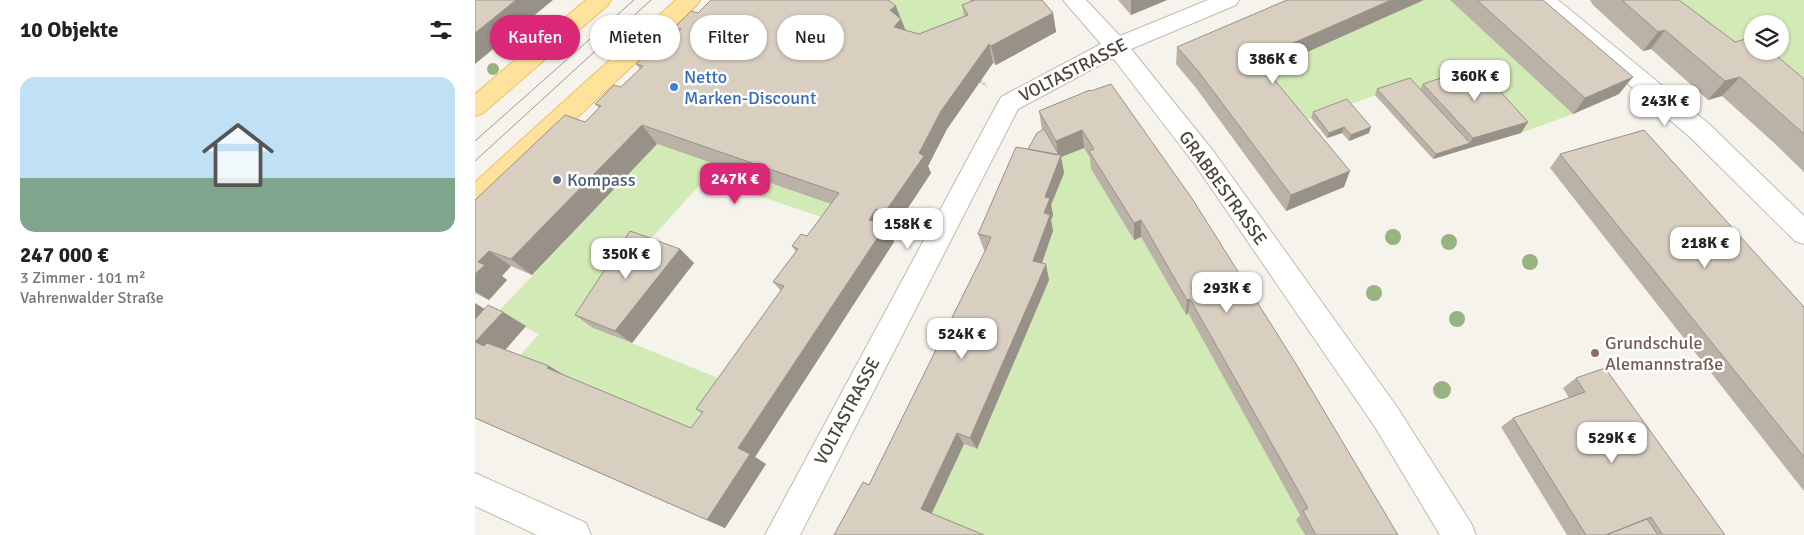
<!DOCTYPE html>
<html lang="de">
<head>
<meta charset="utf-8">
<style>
  body { margin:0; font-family:Signika,sans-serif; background:#f6f6f6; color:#222; height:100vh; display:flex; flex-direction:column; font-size:19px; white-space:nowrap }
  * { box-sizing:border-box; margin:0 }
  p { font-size:16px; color:#767676 }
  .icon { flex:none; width:28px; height:28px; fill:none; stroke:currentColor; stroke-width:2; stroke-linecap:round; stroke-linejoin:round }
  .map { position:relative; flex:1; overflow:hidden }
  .side { display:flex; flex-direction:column; background:#fff; width:475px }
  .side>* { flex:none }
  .guide { position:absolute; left:15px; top:15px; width:475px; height:45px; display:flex; gap:10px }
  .controls { position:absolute; left:1269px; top:15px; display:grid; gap:10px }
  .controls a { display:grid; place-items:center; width:45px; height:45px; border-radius:50%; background:#fff; box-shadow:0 1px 4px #0004; font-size:25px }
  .price { position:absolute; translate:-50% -42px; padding:0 11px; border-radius:10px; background:#fff; color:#222; font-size:16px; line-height:32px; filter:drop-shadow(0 1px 2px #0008) }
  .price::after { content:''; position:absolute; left:50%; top:30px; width:15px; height:11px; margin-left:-8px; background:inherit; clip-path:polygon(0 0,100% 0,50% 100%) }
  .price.current { background:#db2777; color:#fff }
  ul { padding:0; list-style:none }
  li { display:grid; align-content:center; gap:10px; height:265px; padding:0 20px }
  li+li { border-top:1px solid #e0e0e0 }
  li span { display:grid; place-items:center; height:155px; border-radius:15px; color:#555 }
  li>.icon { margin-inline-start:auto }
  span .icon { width:90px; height:90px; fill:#fffc; stroke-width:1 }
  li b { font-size:21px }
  h2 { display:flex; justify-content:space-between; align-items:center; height:60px; padding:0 20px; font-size:21px }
  .tag { padding:0 18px; border-radius:22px; background:#fff; box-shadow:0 1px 4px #0004; font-size:18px; line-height:45px }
  .tag.current { background:#db2777; color:#fff }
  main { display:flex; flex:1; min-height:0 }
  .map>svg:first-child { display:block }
  .green { fill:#d2eab5; fill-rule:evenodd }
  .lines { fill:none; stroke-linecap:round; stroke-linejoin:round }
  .minor-casing { stroke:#c2bbae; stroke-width:2 }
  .major-casing { stroke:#e6c16a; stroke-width:2 }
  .path { stroke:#c4b79f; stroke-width:2.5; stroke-dasharray:2 2; stroke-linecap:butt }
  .minor { fill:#fff; fill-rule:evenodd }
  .major { fill:#ffe39c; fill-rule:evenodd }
  .tram { stroke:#9a9a9a; stroke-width:1 }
  .tree { fill:#97b381 }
  .wall { fill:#bab2a6 }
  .shaded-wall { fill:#979187 }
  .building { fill:#d8cfc1; stroke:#979187 }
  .shop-dot { fill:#3f7fe0; stroke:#fff; stroke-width:2 }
  .service-dot { fill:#5c6f8a; stroke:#fff; stroke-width:2 }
  .education-dot { fill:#8d6e63; stroke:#fff; stroke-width:2 }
  .labels { text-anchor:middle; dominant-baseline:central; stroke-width:5; stroke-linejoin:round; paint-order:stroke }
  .street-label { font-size:18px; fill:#4b4439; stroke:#fff }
  .shop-label { font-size:18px; fill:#366cbe; stroke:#fff; text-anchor:start }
  .service-label { font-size:18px; fill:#4e5e75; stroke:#fff; text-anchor:start }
  .education-label { font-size:18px; fill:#785e54; stroke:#fff; text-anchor:start }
</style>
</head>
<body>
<main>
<section class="side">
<h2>10 Objekte<svg class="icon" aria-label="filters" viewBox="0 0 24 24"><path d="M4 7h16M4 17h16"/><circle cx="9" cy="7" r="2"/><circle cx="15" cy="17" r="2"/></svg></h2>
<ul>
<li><span style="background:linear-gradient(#bfe0f5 65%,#7fa58c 0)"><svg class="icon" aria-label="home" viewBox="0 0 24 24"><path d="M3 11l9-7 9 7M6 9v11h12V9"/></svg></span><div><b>247 000 €</b><p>3 Zimmer · 101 m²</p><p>Vahrenwalder Straße</p></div></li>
</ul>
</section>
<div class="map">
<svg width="1329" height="535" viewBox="0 0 1329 535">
  <rect width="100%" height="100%" fill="#f6f3ec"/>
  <path class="green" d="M390 0H494L498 4 507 9 451 54Z
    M949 0H975L1098 114 1046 133 943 95 932 84 820 124 779 76Z
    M1164 0H1329V115ZM1278 24H1305V51H1278Z
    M182 144 373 210 364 223 231 178 170 245 119 328 263 386 234 439 42 359 64 334 21 314Z
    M609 148 620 167 616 169 659 239 666 237 710 314 713 313 826 516 829 535H497L455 517 489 444 502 449 578 232 573 214 588 173 584 158Z"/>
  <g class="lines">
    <defs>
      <path id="minor" d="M588 0H611L645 36 733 0H764L761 5 656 49 739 152 922 407 996 523 1001 535H965L900 427 721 166 638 58 543 109 325 535H290L526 97 626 44Z
        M1058 0H1083L1234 124 1329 216V244L1320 241 1216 138 1061 5Z
        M0 473 111 523 116 535H62L0 506Z"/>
      <path id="major" d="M111 0H136L133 5 8 113 0 116V94Z
        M201 0H225L222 5 9 205 0 208V182Z"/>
    </defs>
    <use href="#minor" class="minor-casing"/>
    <use href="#major" class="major-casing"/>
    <path class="path" d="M505 81 512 86"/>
    <use href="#minor" class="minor"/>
    <use href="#major" class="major"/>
    <path class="tram" d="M0 141 159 0
      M0 161 176 0"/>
  </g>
  <g class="tree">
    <circle cx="18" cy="69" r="6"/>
    <circle cx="918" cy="237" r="8"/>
    <circle cx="974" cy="242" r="8"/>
    <circle cx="1055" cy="262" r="8"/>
    <circle cx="899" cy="293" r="8"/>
    <circle cx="982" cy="319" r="8"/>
    <circle cx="967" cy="390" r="9"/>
  </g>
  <path class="wall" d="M494 0H567L578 13 581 32 521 65 518 63 472 129 453 166 456 173 419 229 411 226 419 242 280 457 291 464 250 528 0 418 9 309 51 326 30 350 74 366 88 375 216 428 227 413 221 409 306 291 298 282 321 252 317 246 332 236 356 204 182 144 57 275 36 266 27 276 32 280 14 300 0 293V200L110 122 124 108 120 104 146 87 165 69 161 64 185 49 202 33 199 28 223 13 425 18 426 19 431 30 444 34 489 16 487 5 496 2Z
    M643 0H692L656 15Z
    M975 0H1068L1144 94 1098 114Z
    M1115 0H1204L1260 42 1329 79V172L1298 142 1247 96 1233 100 1176 49 1168 51 1118 5Z
    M702 47 792 70 869 187 811 211 721 88 701 64Z
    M948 84 1046 133 991 149 958 159 900 95 902 89H945Z
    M615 90 923 535H830L821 520 825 515 713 313 711 315 666 237 659 240 616 169 615 158 609 148 586 157 589 173 576 205 578 215 576 220 578 231 567 263 574 280 502 449 489 444 457 513 359 535 394 485 511 250H509L503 234 553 149 567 130 564 111Z
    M838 112 894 133 874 141 867 133 852 138 836 118Z
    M1085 154 1329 307V491L1075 168Z
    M205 249 219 263 157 343 118 328 100 315Z
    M1101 378 1250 535H1092L1026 427 1038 418 1094 398 1088 388Z"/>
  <path class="shaded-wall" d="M41 0H78L0 64V33Z
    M656 0H692L656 15Z
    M916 0H949L779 76 782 59Z
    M421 6 426 19 433 38 419 27 415 10Z
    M578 13 581 32 521 65 516 46Z
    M1190 30 1176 49 1168 51 1183 32Z
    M514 44 518 63 472 129 453 166 456 173 419 229 410 212 444 153 466 111Z
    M1158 77 1144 94 1098 114 1110 98Z
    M1265 77 1247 96 1233 100 1250 81Z
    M1053 122 1046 133 991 149 998 138Z
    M167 125 182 144 57 275 36 259Z
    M869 127 867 133 852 138 854 133Z
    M896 127 894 133 874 141 876 135Z
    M607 130 609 148 586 157 589 173 576 205 578 215 576 220 578 231 562 277 558 261 569 213 570 197 583 153 581 141Z
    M995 143 991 149 958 159 961 154Z
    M875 171 869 187 811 211 816 195Z
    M401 209 410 226 394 220Z
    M666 220V237L659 240V223Z
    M411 225 419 242 280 457 291 464 250 528 232 520 263 448Z
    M205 249 219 263 157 343 140 331Z
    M14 251 36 266 27 276 32 280 14 300 0 291V274L3 262Z
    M571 264 574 280 502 449 495 438Z
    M715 299 713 313 711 315 712 300Z
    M0 303 13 311 0 324Z
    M28 312 51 326 25 356 0 342Z
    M74 366 96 379 72 368Z
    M482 433 489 444 455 517 446 509Z"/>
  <path class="building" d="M0 0H41L0 33Z
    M236 0H413L421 6 415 10 426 19 419 27 444 34 493 15 487 5 500 0H567L578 13 516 46 514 44 466 111 444 153 449 156 410 212 401 209 394 220 411 225 263 448 275 454 232 520 0 418V319L13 305 28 312 0 342 9 346 12 343 74 366 72 368 216 428 228 412 221 409 309 286 298 282 323 249 317 246 326 234 332 236 364 193 167 125 36 259 14 251 3 262 10 265 0 274V200L90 115 110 122 126 106 120 104 139 85 146 87 168 66 161 64 179 47 185 49 206 29 199 28 216 11 223 13Z
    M812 0H916L782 59 875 171 816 195 723 71 702 47Z
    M1002 0H1068L1158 77 1110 98Z
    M1147 0H1204L1260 42 1278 37V51H1296L1329 79V134L1265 77 1250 81 1190 30 1183 32Z
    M1002 66 1053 122 998 138 948 84Z
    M935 78 995 143 961 154 902 89Z
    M636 84 718 200 821 364 923 535H841L828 511 833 508 715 299 712 300 666 220 659 223 614 151 619 149 607 130 581 141 564 111 615 90 616 91Z
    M872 99 896 127 876 135 869 127 854 133 838 112Z
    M569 129 583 153 582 155 553 149 562 133Z
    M1169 130 1329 307V457L1085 154Z
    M541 147 586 155 570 197 575 198 569 213 575 215 558 261 571 264 495 438 482 433 446 509 509 535H359L388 482 394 485 510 251 516 237 503 234Z
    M155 231 205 249 140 331 100 315Z
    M1130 368 1250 535H1188L1176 517 1131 535H1111L1038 418 1110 392 1101 378Z
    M1172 519 1183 535H1131Z"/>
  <circle class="shop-dot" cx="199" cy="87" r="5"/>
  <circle class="service-dot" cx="82" cy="180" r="5"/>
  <circle class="education-dot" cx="1120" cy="353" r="5"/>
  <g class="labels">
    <g class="street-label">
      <text transform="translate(598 70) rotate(-27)">VOLTASTRASSE</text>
      <text transform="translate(748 188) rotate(54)">GRABBESTRASSE</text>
      <text transform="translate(372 411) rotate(-62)">VOLTASTRASSE</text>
    </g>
    <g class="shop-label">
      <text x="209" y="77">Netto<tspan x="209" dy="21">Marken-Discount</tspan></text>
    </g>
    <g class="service-label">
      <text x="92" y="180">Kompass</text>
    </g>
    <g class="education-label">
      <text x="1130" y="343">Grundschule<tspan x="1130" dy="21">Alemannstraße</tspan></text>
    </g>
  </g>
</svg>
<div class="controls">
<a><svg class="icon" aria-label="layers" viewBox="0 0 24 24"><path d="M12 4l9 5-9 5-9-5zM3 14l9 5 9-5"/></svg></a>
</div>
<b class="price" style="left:798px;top:85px">386K €</b>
<b class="price" style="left:1000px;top:102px">360K €</b>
<b class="price" style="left:1190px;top:127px">243K €</b>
<b class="price current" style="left:260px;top:205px">247K €</b>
<b class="price" style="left:433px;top:250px">158K €</b>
<b class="price" style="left:1230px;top:269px">218K €</b>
<b class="price" style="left:151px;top:280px">350K €</b>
<b class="price" style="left:752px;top:314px">293K €</b>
<b class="price" style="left:487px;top:360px">524K €</b>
<b class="price" style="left:1137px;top:464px">529K €</b>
<div class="guide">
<a class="tag current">Kaufen</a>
<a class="tag">Mieten</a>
<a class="tag">Filter</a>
<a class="tag">Neu</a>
</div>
</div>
</main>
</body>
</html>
